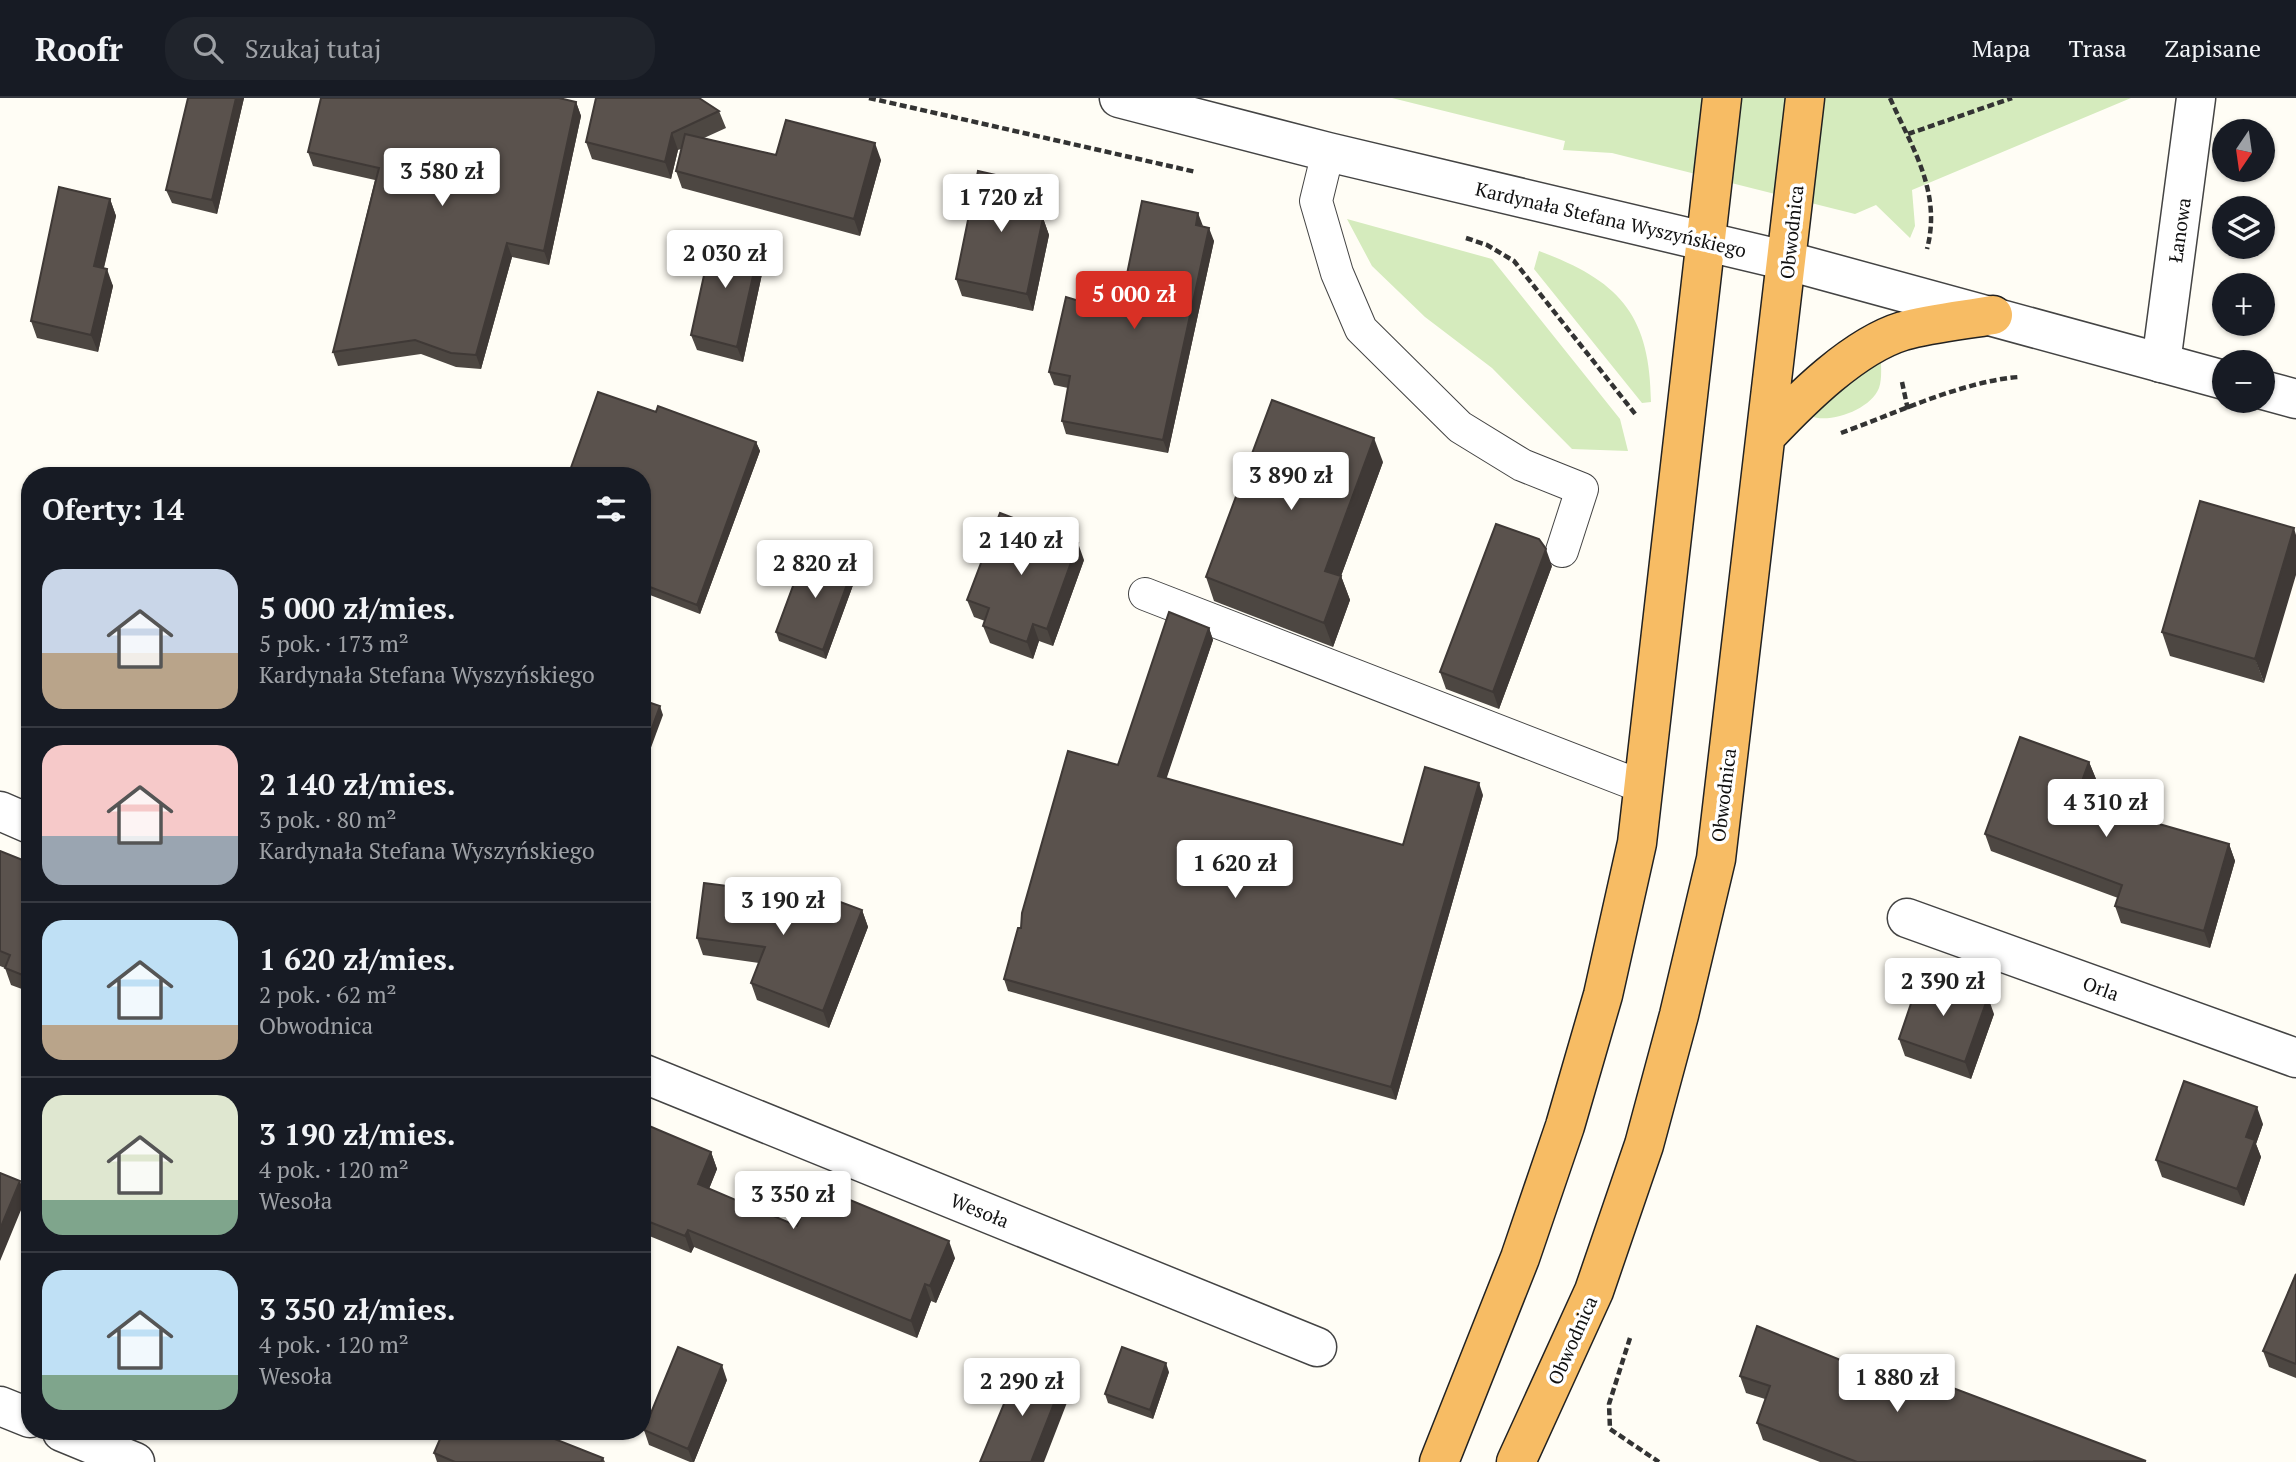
<!DOCTYPE html>
<html lang="pl">
<head>
<meta charset="utf-8">
<style>
  body { margin:0; font-family:"PT Serif",serif; background:#20242c; color:#f1f3f6; height:100vh; display:flex; flex-direction:column; font-size:26px; white-space:nowrap }
  * { box-sizing:border-box; margin:0 }
  p { font-size:23px; color:#9ea1a6 }
  .icon { flex:none; width:38px; height:38px; fill:none; stroke:currentColor; stroke-width:2; stroke-linecap:round; stroke-linejoin:round }
  .map { position:relative; flex:1; overflow:hidden }
  .drawer { position:absolute; left:21px; top:369px; width:630px; height:973px; display:flex; flex-direction:column; background:#171b24; border-radius:28px; box-shadow:0 2px 5px #0004 }
  .drawer>* { flex:none }
  .needle { width:46px; rotate:193deg }
  .buttons { position:absolute; left:2212px; top:21px; display:grid; gap:14px }
  .buttons a { display:grid; place-items:center; width:63px; height:63px; border-radius:50%; background:#171b24; box-shadow:0 2px 5px #0004; font-size:35px }
  .price { position:absolute; translate:-50% -60px; padding:0 16px; border-radius:7px; background:#fff; color:#222; font-size:23px; line-height:46px; filter:drop-shadow(0 2px 4px #0008) }
  .price::after { content:''; position:absolute; left:50%; top:42px; width:21px; height:16px; margin-left:-10px; background:inherit; clip-path:polygon(0 0,100% 0,50% 100%) }
  .price.selected { background:#d93025; color:#fff }
  ul { padding:0; list-style:none }
  li { display:flex; align-items:center; gap:21px; height:175px; padding:0 21px }
  li+li { border-top:2px solid #363941 }
  li span { display:grid; place-items:center; flex:none; width:196px; height:140px; border-radius:21px; color:#555 }
  li>.icon { margin-inline-start:auto }
  span .icon { width:84px; height:84px; fill:#fffc; stroke-width:1 }
  li b { font-size:30px }
  h2 { display:flex; justify-content:space-between; align-items:center; height:84px; padding:0 21px; font-size:30px }
  header { display:flex; align-items:center; gap:42px; box-sizing:border-box; height:98px; padding:0 35px; background:#171b24; border-bottom:2px solid #363941 }
  header strong { font-size:33px }
  nav { display:flex; gap:38px; margin-inline-start:auto; font-size:24px }
  .search { width:490px; height:63px; background:#20242c; display:flex; align-items:center; gap:18px; box-sizing:border-box; padding:0 24px; border-radius:28px; color:#9ea1a6; font-size:26px }
  .map>svg:first-child { display:block }
  .green { fill:#d5ebbd }
  .lines { fill:none; stroke-linecap:round; stroke-linejoin:round }
  .service-casing { stroke:#444; stroke-width:34 }
  .minor-casing { stroke:#444; stroke-width:41 }
  .tertiary-casing { stroke:#444; stroke-width:41 }
  .trunk-casing { stroke:#222; stroke-width:41 }
  .path { stroke:#333; stroke-width:4.5; stroke-dasharray:7 3.5; stroke-linecap:butt }
  .service { stroke:#fff; stroke-width:32 }
  .minor { stroke:#fff; stroke-width:38 }
  .tertiary { stroke:#fff; stroke-width:38 }
  .trunk { stroke:#f7bc64; stroke-width:38 }
  .wall { fill:#4d4742 }
  .shaded-wall { fill:#3f3936 }
  .building { fill:#5a524d; stroke:#3f3936; stroke-width:2 }
  .labels { text-anchor:middle; dominant-baseline:central; stroke-width:7; stroke-linejoin:round; paint-order:stroke }
  .street-label { font-size:19px; fill:#111; stroke:#fff }
</style>
</head>
<body>
<header>
<strong>Roofr</strong>
<div class="search"><svg class="icon" aria-label="search" viewBox="0 0 24 24"><circle cx="10" cy="10" r="6"/><path d="M15 15l6 6"/></svg>Szukaj tutaj</div>
<nav><a>Mapa</a><a>Trasa</a><a>Zapisane</a></nav>
</header>
<div class="map">
<svg width="2296" height="1364" viewBox="0 0 2296 1364">
  <rect width="100%" height="100%" fill="#fffdf5"/>
  <path class="green" d="M1392 0H2131L1912 92 1915 128 1910 140 1876 107 1855 116 1612 55 1563 52 1565 43Z
    M1347 121 1492 161 1620 321 1628 353 1572 351 1492 270 1425 219 1372 168Z
    M1539 153C1620 183 1650 217 1651 304L1642 305 1534 171Z
    M1881 262C1881 271 1882 281 1879 290 1870 312 1830 326 1810 318L1823 300Z"/>
  <g class="lines">
    <defs>
      <path id="service" d="M1328 54 1316 103 1337 175 1361 231 1460 329 1522 367 1582 391 1562 453
        M1145 496 1643 689"/>
      <path id="minor" d="M2161 265 2196 0
        M0 713 30 726
        M1907 820 2296 960
        M642 975 1317 1249
        M0 1308 30 1320
        M62 1334 135 1364"/>
      <path id="tertiary" d="M1119 0 1328 54 1788 163 2224 282
        M2263 292 2296 301"/>
      <path id="trunk" d="M1767 337C1802 300 1854 248 1903 233 1932 225 1964 222 1993 217
        M1439 1364 1520 1160 1565 1028 1603 897 1637 745 1722 0
        M1516 1364 1594 1193 1644 1047 1679 917 1716 761 1805 0"/>
    </defs>
    <use href="#service" class="service-casing"/>
    <use href="#minor" class="minor-casing"/>
    <use href="#tertiary" class="tertiary-casing"/>
    <use href="#trunk" class="trunk-casing"/>
    <path class="path" d="M869 0 1196 74
      M1890 0C1912 50 1942 94 1927 151
      M1908 36 2012 0
      M1466 140 1487 147 1514 163 1636 317
      M1902 284 1908 312
      M1841 335C1894 316 1963 283 2019 279
      M1630 1240 1609 1306 1610 1331 1659 1364"/>
    <use href="#service" class="service"/>
    <use href="#minor" class="minor"/>
    <use href="#tertiary" class="tertiary"/>
    <use href="#trunk" class="trunk"/>
  </g>
  <path class="wall" d="M188 0H244L217 116 172 105 166 92Z
    M576 4 581 18 549 167 512 159 481 271 456 269 421 256 338 268 333 254 375 82 313 68 308 54Z
    M719 13 726 30 704 40 776 57 881 62 860 138 682 90 676 73 681 51 678 52 671 81 592 61 586 44Z
    M1040 87 1046 104 1043 120 1049 137 1033 213 962 198 956 181Z
    M110 101 116 118 104 170 113 188 98 254 37 240 31 223Z
    M1203 129 1214 143 1168 355 1066 336 1062 323 1068 290 1054 287 1049 274 1119 215Z
    M760 147 765 162 743 264 697 252 691 237Z
    M656 314 756 344 760 353 700 516 642 494V378Z
    M1383 364 1341 478 1350 502 1333 549 1214 503 1206 479Z
    M2200 403 2264 585 2170 558 2162 534Z
    M1084 462 1053 548 1039 543 1033 561 990 545 983 528 985 523 974 519 967 502Z
    M1552 468 1499 611 1446 591 1440 574Z
    M856 479 826 561 779 543 776 534Z
    M1209 530 1213 542 1166 680 1403 747 1483 697 1396 1002 1008 893 1004 881 1021 830 1118 667Z
    M2089 664 2096 681 2087 705 2229 746 2235 763 2210 850 2121 825 2115 808 2118 800 1991 753 1985 736Z
    M0 753 30 765V894L11 887 5 870 0 868Z
    M862 812 868 829 829 930 757 902 751 885 759 865 703 857 697 840Z
    M1994 916 1971 981 1905 958 1899 941Z
    M642 1025 711 1054 717 1071 709 1091 797 1128 955 1160 936 1205 931 1203 917 1240 694 1149 691 1155 642 1135Z
    M2263 1026 2256 1046 2261 1059 2244 1108 2162 1079 2156 1062Z
    M2296 1176V1280L2269 1269 2263 1253Z
    M1169 1274 1153 1321 1108 1305 1105 1296Z
    M1740 1278 1919 1294 2146 1364H1820L1763 1342 1757 1325 1765 1301 1746 1295Z
    M727 1282 694 1364H690L649 1347 644 1332Z
    M434 1355 603 1360 605 1364H437Z"/>
  <path class="shaded-wall" d="M236 0H244L217 116 212 102Z
    M576 4 581 18 549 167 544 153Z
    M672 35 678 52 671 81 665 64Z
    M875 45 881 62 860 138 854 121Z
    M1040 87 1046 104 1039 135 1033 118Z
    M110 101 116 118 100 185 94 168Z
    M1198 115 1203 128 1196 127Z
    M1043 120 1049 137 1033 213 1027 196Z
    M1209 130 1214 143 1168 355 1163 342Z
    M507 145 512 159 481 271 476 257Z
    M760 147 765 162 743 264 737 249Z
    M107 171 113 188 98 254 91 237Z
    M1374 340 1383 364 1334 497 1325 473Z
    M756 344 760 353 700 516 697 507Z
    M2294 430 2296 437V477L2264 585 2255 561Z
    M1078 445 1084 462 1053 548 1047 531Z
    M1546 451 1552 468 1499 611 1493 594Z
    M853 470 856 479 826 561 823 552Z
    M1341 478 1350 502 1333 549 1324 525Z
    M1033 526 1039 543 1033 561 1027 544Z
    M1209 530 1213 542 1163 691 1158 678Z
    M660 608 663 617 642 674V657Z
    M2089 664 2096 681 2082 719 2075 702Z
    M1479 685 1483 697 1396 1002 1391 989Z
    M2229 746 2235 763 2210 850 2204 833Z
    M862 812 868 829 829 930 823 913Z
    M1988 899 1994 916 1971 981 1965 964Z
    M2257 1009 2263 1026 2256 1046 2261 1059 2244 1108 2237 1091 2246 1039Z
    M711 1054 717 1071 704 1103 698 1086Z
    M20 1083 26 1100 0 1163V1131Z
    M688 1132 694 1149 691 1155 685 1138Z
    M949 1143 955 1160 936 1205 930 1188Z
    M925 1186 931 1203 917 1240 911 1223Z
    M1166 1265 1169 1274 1153 1321 1150 1312Z
    M722 1267 727 1282 694 1364H693L688 1351Z
    M1062 1285 1068 1302 1044 1364H1031Z"/>
  <path class="building" d="M188 0H236L212 102 166 92Z
    M321 0H559L576 4 544 153 507 145 476 257 451 255 415 242 333 254 379 70 308 54Z
    M596 0H699L719 13 672 35 665 64 586 44Z
    M786 22 875 45 854 121 676 73 685 36 776 57Z
    M978 73 1040 87 1033 118 1043 120 1027 196 956 181Z
    M59 89 110 101 94 168 107 171 91 237 31 223Z
    M1142 103 1198 115 1196 127 1209 130 1163 342 1062 323 1070 278 1049 274 1066 199 1119 215Z
    M713 136 760 147 737 249 691 237Z
    M598 294 656 314 658 308 756 344 697 507 642 486V378H568Z
    M1272 302 1374 340 1325 473 1341 478 1324 525 1206 479Z
    M2200 403 2294 430 2255 561 2162 534Z
    M1000 415 1078 445 1047 531 1033 526 1027 544 983 528 989 510 967 502Z
    M1496 426 1539 441 1546 451 1493 594 1440 574Z
    M806 453 853 470 823 552 776 534Z
    M1169 514 1209 530 1158 678 1403 747 1425 669 1479 685 1391 989 1004 881 1018 830H1021L1022 815 1068 653 1118 667Z
    M642 602 660 608 642 657Z
    M2020 639 2089 664 2075 702 2229 746 2204 833 2115 808 2122 787 1985 736Z
    M0 753 30 765V880L5 870 10 857 0 853Z
    M704 785 835 802 862 812 823 913 751 885 765 849 697 840Z
    M1921 876 1988 899 1965 964 1899 941Z
    M2184 983 2257 1009 2246 1039 2255 1042 2237 1091 2156 1062Z
    M642 1025 711 1054 698 1086 797 1128 814 1087 949 1143 930 1188 925 1186 911 1223 688 1132 685 1138 642 1121Z
    M0 1075 20 1083 0 1131Z
    M2296 1176V1266L2263 1253Z
    M1757 1228 1919 1294 1924 1279 2146 1363 1857 1364 1757 1325 1770 1288 1740 1278Z
    M678 1249 722 1267 688 1351 644 1332Z
    M1122 1249 1166 1265 1150 1312 1105 1296Z
    M1020 1267 1062 1285 1031 1364H980Z
    M443 1334H537L603 1360 601 1364H455L434 1355Z"/>
  <g class="labels">
    <g class="street-label">
      <text transform="translate(1611 121) rotate(13)">Kardynała Stefana Wyszyńskiego</text>
      <text transform="translate(2179 132) rotate(-82)">Łanowa</text>
      <text transform="translate(1791 134) rotate(-84)">Obwodnica</text>
      <text transform="translate(1723 697) rotate(-83)">Obwodnica</text>
      <text transform="translate(2101 890) rotate(20)">Orla</text>
      <text transform="translate(980 1112) rotate(22)">Wesoła</text>
      <text transform="translate(1572 1242) rotate(-66)">Obwodnica</text>
    </g>
  </g>
</svg>
<div class="buttons">
<a><svg class="needle" viewBox="-14 -14 28 28"><path d="M0-13l5 13h-10z" fill="#e53935"/><path d="M0 13l5-13h-10z" fill="#9ea1a6"/></svg></a>
<a><svg class="icon" aria-label="layers" viewBox="0 0 24 24"><path d="M12 4l9 5-9 5-9-5zM3 14l9 5 9-5"/></svg></a>
<a>+</a>
<a>−</a>
</div>
<b class="price" style="left:442px;top:110px">3 580 zł</b>
<b class="price" style="left:1001px;top:136px">1 720 zł</b>
<b class="price" style="left:725px;top:192px">2 030 zł</b>
<b class="price selected" style="left:1134px;top:233px">5 000 zł</b>
<b class="price" style="left:1291px;top:414px">3 890 zł</b>
<b class="price" style="left:1021px;top:479px">2 140 zł</b>
<b class="price" style="left:815px;top:502px">2 820 zł</b>
<b class="price" style="left:2106px;top:741px">4 310 zł</b>
<b class="price" style="left:1235px;top:802px">1 620 zł</b>
<b class="price" style="left:783px;top:839px">3 190 zł</b>
<b class="price" style="left:1943px;top:920px">2 390 zł</b>
<b class="price" style="left:793px;top:1133px">3 350 zł</b>
<b class="price" style="left:1897px;top:1316px">1 880 zł</b>
<b class="price" style="left:1022px;top:1320px">2 290 zł</b>
<section class="drawer">
<h2>Oferty: 14<svg class="icon" aria-label="filters" viewBox="0 0 24 24"><path d="M4 7h16M4 17h16"/><circle cx="9" cy="7" r="2"/><circle cx="15" cy="17" r="2"/></svg></h2>
<ul>
<li><span style="background:linear-gradient(#c9d6e8 60%,#b9a48a 0)"><svg class="icon" aria-label="home" viewBox="0 0 24 24"><path d="M3 11l9-7 9 7M6 9v11h12V9"/></svg></span><div><b>5 000 zł/mies.</b><p>5 pok. · 173 m²</p><p>Kardynała Stefana Wyszyńskiego</p></div></li>
<li><span style="background:linear-gradient(#f6c9c9 65%,#9aa5b1 0)"><svg class="icon" aria-label="home" viewBox="0 0 24 24"><path d="M3 11l9-7 9 7M6 9v11h12V9"/></svg></span><div><b>2 140 zł/mies.</b><p>3 pok. · 80 m²</p><p>Kardynała Stefana Wyszyńskiego</p></div></li>
<li><span style="background:linear-gradient(#bfe0f5 75%,#b9a48a 0)"><svg class="icon" aria-label="home" viewBox="0 0 24 24"><path d="M3 11l9-7 9 7M6 9v11h12V9"/></svg></span><div><b>1 620 zł/mies.</b><p>2 pok. · 62 m²</p><p>Obwodnica</p></div></li>
<li><span style="background:linear-gradient(#dfe7d0 75%,#7fa58c 0)"><svg class="icon" aria-label="home" viewBox="0 0 24 24"><path d="M3 11l9-7 9 7M6 9v11h12V9"/></svg></span><div><b>3 190 zł/mies.</b><p>4 pok. · 120 m²</p><p>Wesoła</p></div></li>
<li><span style="background:linear-gradient(#bfe0f5 75%,#7fa58c 0)"><svg class="icon" aria-label="home" viewBox="0 0 24 24"><path d="M3 11l9-7 9 7M6 9v11h12V9"/></svg></span><div><b>3 350 zł/mies.</b><p>4 pok. · 120 m²</p><p>Wesoła</p></div></li>
</ul>
</section>
</div>
</body>
</html>
